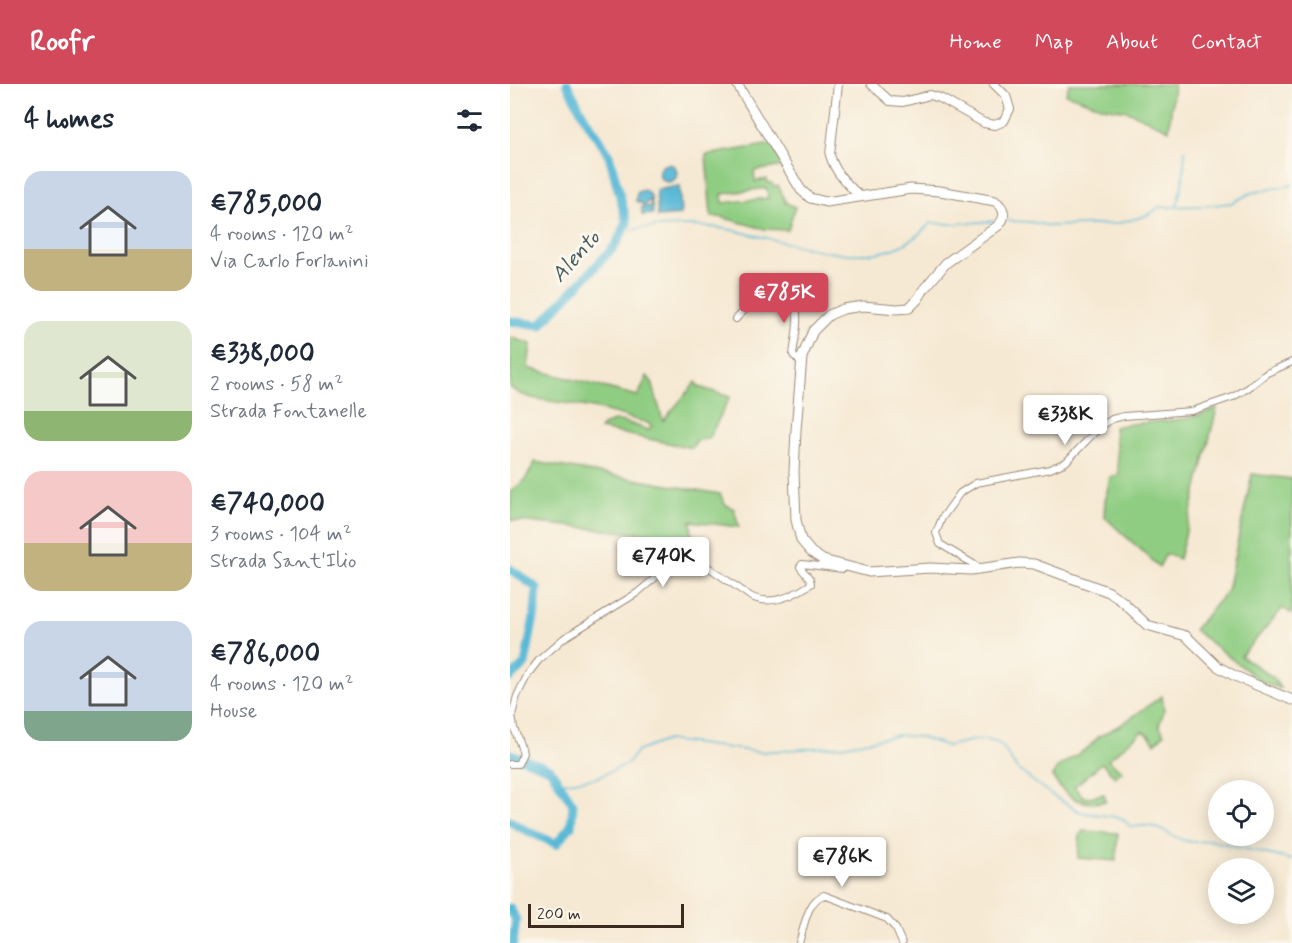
<!DOCTYPE html>
<html lang="en">
<head>
<meta charset="utf-8">
<style>
  body { margin:0; font-family:Mynerve,sans-serif; background:#f2f2f3; color:#1f2937; height:100vh; display:flex; flex-direction:column; font-size:22px; white-space:nowrap }
  * { box-sizing:border-box; margin:0 }
  p { font-size:20px; color:#747a83 }
  .icon { flex:none; width:33px; height:33px; fill:none; stroke:currentColor; stroke-width:2; stroke-linecap:round; stroke-linejoin:round }
  .map { position:relative; flex:1; overflow:hidden }
  .details { display:flex; flex-direction:column; background:#fff; width:510px }
  .details>* { flex:none }
  .controls { position:absolute; left:698px; top:696px; display:grid; gap:12px }
  .controls a { display:grid; place-items:center; width:66px; height:66px; border-radius:50%; background:#fff; box-shadow:0 3px 15px #0003; font-size:30px }
  .scale { position:absolute; left:18px; bottom:15px; width:156px; box-sizing:border-box; padding-left:6px; border:3px solid #3b2a1e; border-top:0; font-size:16px; line-height:21px; white-space:nowrap; color:#3b2a1e; -webkit-text-stroke:4px #fbf7ec; paint-order:stroke }
  .price { position:absolute; translate:-50% -51px; padding:0 14px; border-radius:6px; background:#fff; color:#222; font-size:20px; line-height:39px; filter:drop-shadow(0 2px 3px #0008) }
  .price::after { content:''; position:absolute; left:50%; top:36px; width:18px; height:14px; margin-left:-9px; background:inherit; clip-path:polygon(0 0,100% 0,50% 100%) }
  .price.on { background:#d1495b; color:#fff }
  ul { padding:0; list-style:none }
  li { display:flex; align-items:center; gap:18px; height:150px; padding:0 24px }
  li span { display:grid; place-items:center; flex:none; width:168px; height:120px; border-radius:18px; color:#555 }
  li>.icon { margin-inline-start:auto }
  span .icon { width:72px; height:72px; fill:#fffc; stroke-width:1 }
  li b { font-size:26px }
  h2 { display:flex; justify-content:space-between; align-items:center; height:72px; padding:0 24px; font-size:26px }
  header { display:flex; align-items:center; gap:36px; box-sizing:border-box; height:84px; padding:0 30px; background:#d1495b; color:#fff }
  header strong { font-size:28px }
  nav { display:flex; gap:33px; margin-inline-start:auto; font-size:21px }
  main { display:flex; flex:1; min-height:0 }
  .map>svg:first-child { display:block }
  .green { fill:#8fcd82; stroke:#657c50; stroke-width:1.5; fill-rule:evenodd }
  .water { fill:#58b9d7; stroke:#4a727a; stroke-width:1.5 }
  .lines { fill:none; stroke-linecap:round; stroke-linejoin:round }
  .stream { stroke:#58b9d7; stroke-width:1.5 }
  .river { stroke:#58b9d7; stroke-width:9 }
  .street-casing { stroke:#988a78; stroke-width:8 }
  .secondary-casing { stroke:#988a78; stroke-width:10 }
  .primary-casing { stroke:#988a78; stroke-width:11 }
  .street { stroke:#fff; stroke-width:6 }
  .secondary { stroke:#fff; stroke-width:8 }
  .primary { stroke:#fff; stroke-width:9 }
  .labels { text-anchor:middle; dominant-baseline:central; stroke-width:6; stroke-linejoin:round; paint-order:stroke }
  .water-label { font-size:22px; font-style:italic; fill:#455c5f; stroke:#fbf7ec }
</style>
</head>
<body>
<header>
<strong>Roofr</strong>
<nav><a>Home</a><a>Map</a><a>About</a><a>Contact</a></nav>
</header>
<main>
<section class="details">
<h2>4 homes<svg class="icon" aria-label="filters" viewBox="0 0 24 24"><path d="M4 7h16M4 17h16"/><circle cx="9" cy="7" r="2"/><circle cx="15" cy="17" r="2"/></svg></h2>
<ul>
<li><span style="background:linear-gradient(#c9d6e8 65%,#c2b280 0)"><svg class="icon" aria-label="home" viewBox="0 0 24 24"><path d="M3 11l9-7 9 7M6 9v11h12V9"/></svg></span><div><b>€785,000</b><p>4 rooms · 120 m²</p><p>Via Carlo Forlanini</p></div></li>
<li><span style="background:linear-gradient(#dfe7d0 75%,#8fb573 0)"><svg class="icon" aria-label="home" viewBox="0 0 24 24"><path d="M3 11l9-7 9 7M6 9v11h12V9"/></svg></span><div><b>€338,000</b><p>2 rooms · 58 m²</p><p>Strada Fontanelle</p></div></li>
<li><span style="background:linear-gradient(#f6c9c9 60%,#c2b280 0)"><svg class="icon" aria-label="home" viewBox="0 0 24 24"><path d="M3 11l9-7 9 7M6 9v11h12V9"/></svg></span><div><b>€740,000</b><p>3 rooms · 104 m²</p><p>Strada Sant'Ilio</p></div></li>
<li><span style="background:linear-gradient(#c9d6e8 75%,#7fa58c 0)"><svg class="icon" aria-label="home" viewBox="0 0 24 24"><path d="M3 11l9-7 9 7M6 9v11h12V9"/></svg></span><div><b>€786,000</b><p>4 rooms · 120 m²</p><p>House</p></div></li>
</ul>
</section>
<div class="map">
<svg width="782" height="859" viewBox="0 0 782 859">
  <rect width="100%" height="100%" fill="#fbf7ec"/>
  <filter id="ink" filterUnits="userSpaceOnUse"><feTurbulence type="fractalNoise" baseFrequency=".0167" numOctaves="2"/><feDisplacementMap in="SourceGraphic" scale="12" xChannelSelector="R" yChannelSelector="G"/><feConvolveMatrix kernelMatrix="1 2 1 2 8 2 1 2 1" color-interpolation-filters="sRGB"/></filter>
  <filter id="wash" filterUnits="userSpaceOnUse"><feTurbulence type="fractalNoise" baseFrequency=".008" numOctaves="4" result="noise"/><feDisplacementMap in="SourceGraphic" scale="24" xChannelSelector="R" yChannelSelector="G"/><feGaussianBlur stdDeviation="1.35" result="paint"/><feColorMatrix in="noise" values="0 0 0 0 0 0 0 0 0 0 0 0 0 0 0 0 0 1.4 0 .05"/><feComposite in="paint" operator="in"/></filter>
  <g filter="url(#wash)">
    <rect width="100%" height="100%" fill="#f6e9d3"/>
    <path class="green" d="M559 0H664L659 46 618 27 593 23 556 10Z
      M262 60 275 82 244 87 245 97 257 95 258 99H262L264 103 268 101 276 119 285 123 278 146 254 145 211 133H201L196 71ZM257 104 258 114 213 119 212 110Z
      M0 253 21 260 18 284 128 312 137 292 142 298 153 337 186 298 189 303 220 313 199 354 186 357 182 364 90 345C105 329 121 341 138 346L142 342C136 336 128 337 120 334 103 328 85 324 66 321 48 317 13 317 0 303Z
      M707 324 669 475 656 470 649 483C631 465 612 450 594 432L595 417 600 393 609 392 604 343C640 334 671 342 707 324Z
      M25 378 210 410 215 420 224 425 229 443 181 437 182 455 0 436V408L15 396Z
      M742 390 782 395V530L773 524 731 572 763 593 770 604 752 598 684 546 717 507Z
      M652 612 654 627 649 641 654 650 645 659 639 651 632 647 598 676 612 687 605 693 592 679 564 703 575 714 594 710 596 717C572 723 555 714 542 692L548 683 579 663 588 653 612 640Z
      M573 747 608 749 606 777 568 774 570 750Z"/>
    <path class="water" d="M149 89a9 9 0 1 1 18 0a9 9 0 1 1-18 0Z
      M169 102 171 131 148 133 146 106Z
      M134 106 141 112 143 130 132 131V123L141 122 140 116 134 121 126 117 127 108Z"/>
    <g class="lines">
      <path class="stream" d="M667 122 673 96 675 66
        M497 137 520 138 541 142 605 140 632 133 641 129 649 123 694 122 721 119 741 109 782 101
        M113 146C145 143 178 140 209 144 262 151 338 185 388 163 401 158 411 148 421 139L442 140 487 137
        M49 699 86 694 117 680 126 668 157 656 250 668 332 662 389 651 410 653 437 662 465 656H475L486 658 492 662 507 685 543 712 570 728 612 734 621 743C628 743 634 741 640 742 664 748 670 763 699 756L782 776"/>
      <path class="river" d="M0 237 30 241 105 162 117 139 99 71 75 34 57 0
        M0 485 27 504 25 528 15 580 0 594
        M0 670 40 685 63 720 61 742 46 760 9 743 0 737
        M0 824 6 836 3 859"/>
    </g>
  </g>
  <g filter="url(#ink)">
    <g class="lines">
      <defs>
        <path id="street" d="M226 235C242 217 242 224 263 222 269 221 274 216 281 218 293 222 284 260 283 271L291 279
          M470 484 430 460 426 449 432 434 450 409 466 399 540 385 556 378 589 344 602 335 614 332 682 327 723 313 738 304 757 289 782 278
          M0 680H8L13 669 4 644 2 631 7 612 18 590 29 576 54 554 127 509 169 474H185L240 512C260 523 283 512 301 500L300 495 290 483 292 480 333 485
          M289 859C294 844 297 816 314 811L377 835 386 845 392 859"/>
        <path id="secondary" d="M328 0 320 71C325 89 337 100 350 112
          M361 0 380 17 393 18 420 11 430 14 474 39 485 41 494 37 500 25 496 12 484 0"/>
        <path id="primary" d="M227 0 291 106 300 114 316 118 401 105 430 107 485 117C494 123 497 132 489 141L436 179 414 205 408 215 399 224 387 225 353 222 333 225 319 231 303 247 292 273 286 346 284 388 286 436 291 456 301 468 313 476 359 488 420 484 461 486 509 479 524 480 599 508 612 517 637 541 676 552 707 582 725 592 782 616"/>
      </defs>
      <use href="#street" class="street-casing"/>
      <use href="#secondary" class="secondary-casing"/>
      <use href="#primary" class="primary-casing"/>
      <use href="#street" class="street"/>
      <use href="#secondary" class="secondary"/>
      <use href="#primary" class="primary"/>
    </g>
  </g>
  <g class="labels">
    <g class="water-label">
      <text transform="translate(66 173) rotate(-48)">Alento</text>
    </g>
  </g>
</svg>
<div class="controls">
<a><svg class="icon" aria-label="locate" viewBox="0 0 24 24"><circle cx="12" cy="12" r="6"/><path d="M12 2v4M12 18v4M2 12h4M18 12h4"/></svg></a>
<a><svg class="icon" aria-label="layers" viewBox="0 0 24 24"><path d="M12 4l9 5-9 5-9-5zM3 14l9 5 9-5"/></svg></a>
</div>
<div class="scale">200 m</div>
<b class="price on" style="left:274px;top:240px">€785K</b>
<b class="price" style="left:555px;top:362px">€338K</b>
<b class="price" style="left:153px;top:504px">€740K</b>
<b class="price" style="left:332px;top:804px">€786K</b>
</div>
</main>
</body>
</html>
